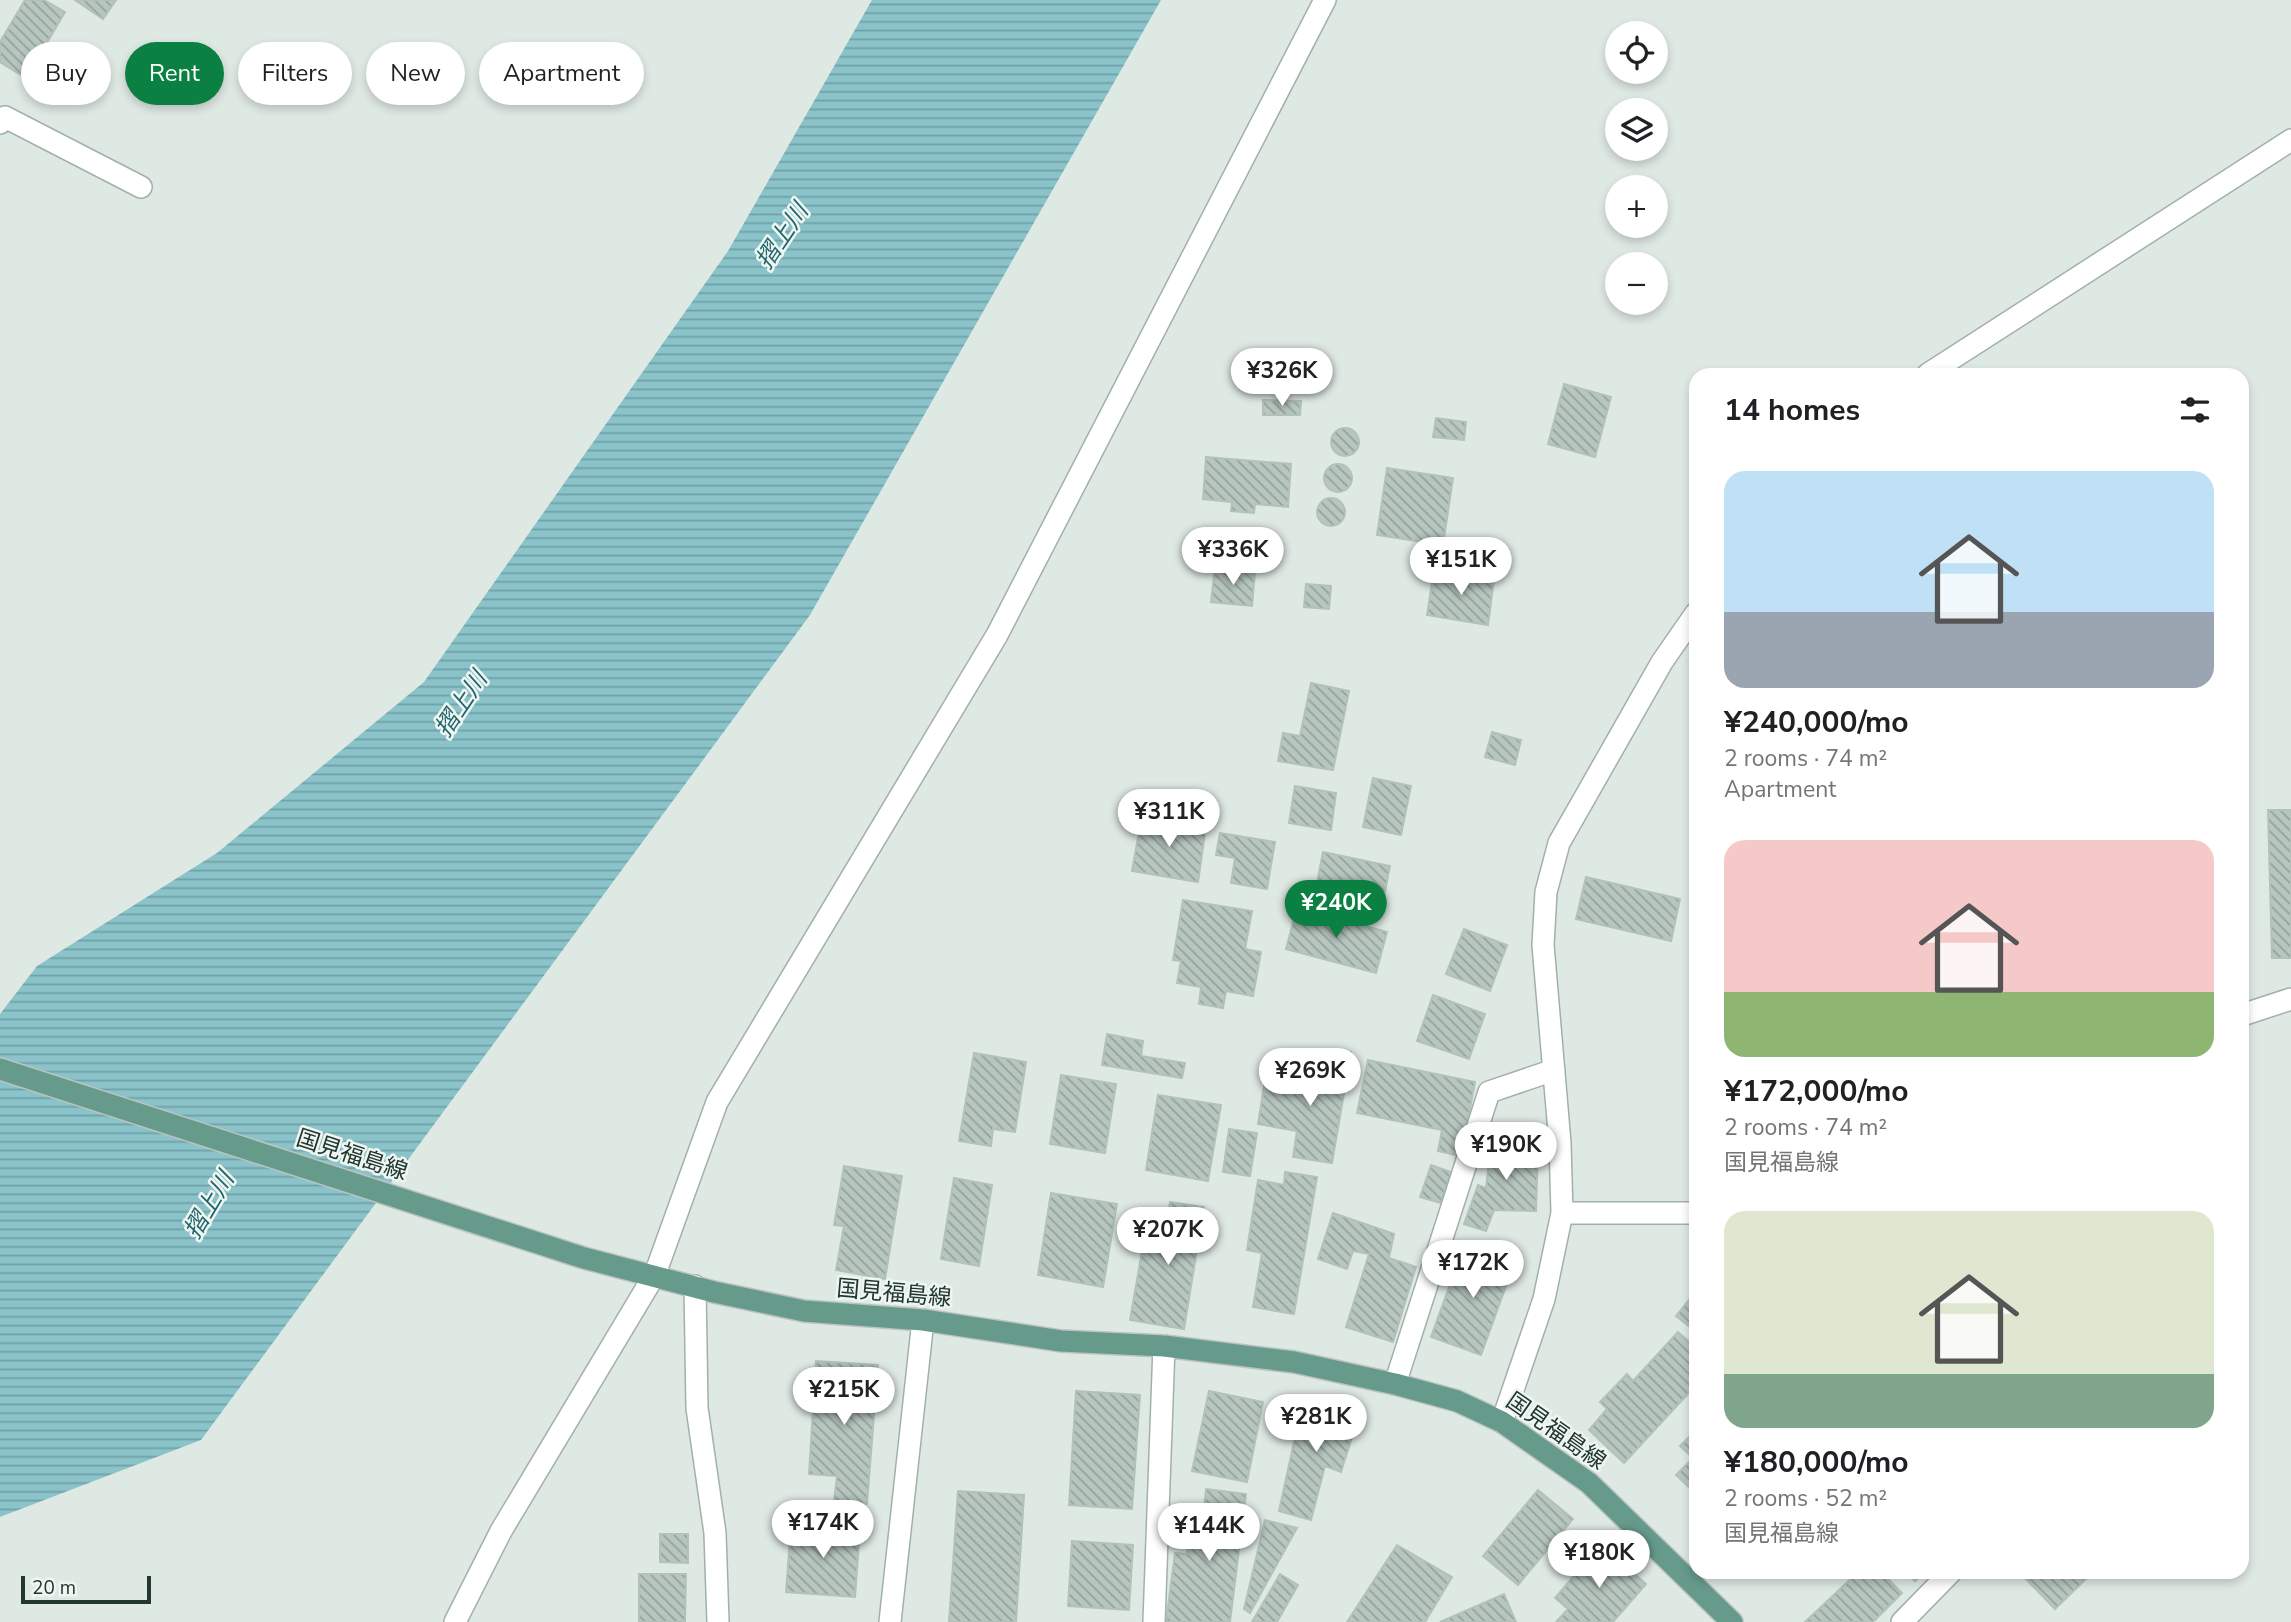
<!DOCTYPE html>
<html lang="en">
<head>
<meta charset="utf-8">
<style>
  body { margin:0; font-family:"Nunito Sans","Noto Sans JP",sans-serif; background:#f2f2f2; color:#202124; height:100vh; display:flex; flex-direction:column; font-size:26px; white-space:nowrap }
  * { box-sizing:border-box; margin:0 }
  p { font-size:23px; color:#757577 }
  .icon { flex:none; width:38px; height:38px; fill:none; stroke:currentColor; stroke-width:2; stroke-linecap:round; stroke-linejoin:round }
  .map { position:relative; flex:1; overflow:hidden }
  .drawer { position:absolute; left:1689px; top:368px; width:560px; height:1211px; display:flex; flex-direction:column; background:#fff; border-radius:21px; box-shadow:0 4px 10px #0003 }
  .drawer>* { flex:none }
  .banner { position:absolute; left:21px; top:42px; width:665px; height:63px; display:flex; gap:14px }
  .controls { position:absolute; left:1605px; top:21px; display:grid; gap:14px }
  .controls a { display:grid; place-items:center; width:63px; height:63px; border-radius:50%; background:#fff; box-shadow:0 4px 10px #0003; font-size:35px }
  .scale { position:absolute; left:21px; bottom:18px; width:130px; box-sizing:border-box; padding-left:7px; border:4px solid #213730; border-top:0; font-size:19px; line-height:24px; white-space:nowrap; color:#213730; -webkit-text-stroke:5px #eff6f2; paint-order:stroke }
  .price { position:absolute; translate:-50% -60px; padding:0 16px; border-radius:24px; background:#fff; color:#222; font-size:23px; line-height:46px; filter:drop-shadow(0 2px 4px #0008) }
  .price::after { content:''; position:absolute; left:50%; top:42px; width:21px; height:16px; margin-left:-10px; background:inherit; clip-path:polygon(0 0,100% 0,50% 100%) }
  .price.selected { background:#0b8043; color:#fff }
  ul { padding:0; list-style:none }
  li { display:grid; align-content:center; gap:14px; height:371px; padding:0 35px }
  li span { display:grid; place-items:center; height:217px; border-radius:21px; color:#555 }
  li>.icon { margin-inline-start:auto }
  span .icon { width:126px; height:126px; fill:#fffc; stroke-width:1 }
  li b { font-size:30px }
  h2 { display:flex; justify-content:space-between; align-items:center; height:84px; padding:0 35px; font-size:30px }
  .tag { padding:0 24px; border-radius:32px; background:#fff; box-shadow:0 4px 10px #0003; font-size:24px; line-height:63px }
  .tag.selected { background:#0b8043; color:#fff }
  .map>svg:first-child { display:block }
  .water { fill:url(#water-rules) }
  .building { fill:url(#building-back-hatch); stroke:#b2c2ba; stroke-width:2 }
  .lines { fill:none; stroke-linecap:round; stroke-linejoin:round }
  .minor-casing { stroke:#a2b0aa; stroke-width:24 }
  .major-casing { stroke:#bcc3c1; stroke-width:24 }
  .minor { stroke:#fff; stroke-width:21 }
  .major { stroke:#669b8b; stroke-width:21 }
  .labels { text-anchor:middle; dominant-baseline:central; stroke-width:5; stroke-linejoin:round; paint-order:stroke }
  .street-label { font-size:23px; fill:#213730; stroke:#eff6f2 }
  .water-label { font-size:24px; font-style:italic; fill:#21656e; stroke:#eff6f2 }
</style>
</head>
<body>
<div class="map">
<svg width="2291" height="1622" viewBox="0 0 2291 1622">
  <defs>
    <pattern id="water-rules" width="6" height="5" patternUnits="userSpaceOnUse" patternTransform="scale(1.75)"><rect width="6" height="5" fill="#8ac4ca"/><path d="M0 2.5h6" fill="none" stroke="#70a0a4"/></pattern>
    <pattern id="building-back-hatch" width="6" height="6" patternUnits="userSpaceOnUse" patternTransform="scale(1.75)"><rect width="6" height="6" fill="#b7c6bf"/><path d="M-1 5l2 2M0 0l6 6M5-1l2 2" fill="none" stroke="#94a29c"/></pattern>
  </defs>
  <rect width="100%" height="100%" fill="#dfe9e4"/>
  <path class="water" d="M872 0H1161L810 615 201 1440 0 1517V1014L37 966 217 853 424 682 728 251Z"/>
  <path class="building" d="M25 0H44L65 12 26 78 0 62V42Z
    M75 0H116L103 19Z
    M1564 384 1611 397 1595 457 1548 444Z
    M1263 400 1301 401 1300 415H1263Z
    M1436 418 1466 422 1464 440 1433 437Z
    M1331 442a14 14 0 1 1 28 0a14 14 0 1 1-28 0Z
    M1206 457 1291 464 1288 507 1255 504 1254 513 1231 511 1232 502 1203 499Z
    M1324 478a14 14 0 1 1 28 0a14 14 0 1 1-28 0Z
    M1387 468 1453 478 1443 545 1377 535Z
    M1317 512a14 14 0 1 1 28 0a14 14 0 1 1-28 0Z
    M1215 567 1255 572 1252 606 1211 602Z
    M1434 570 1494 579 1488 625 1427 615Z
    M1306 584 1331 586 1329 609 1304 607Z
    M1311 683 1349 691 1333 770 1278 761 1283 733 1300 736Z
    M1492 732 1521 740 1515 765 1485 757Z
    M1373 778 1411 786 1401 835 1363 827Z
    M1295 786 1336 793 1331 830 1289 823Z
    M2268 810H2291V958H2272Z
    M1142 815 1206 826 1198 882 1132 871Z
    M1220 833 1275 842 1267 889 1231 883 1235 858 1216 855Z
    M1323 852 1390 866 1380 916 1313 903Z
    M1586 877 1680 899 1671 941 1576 919Z
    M1183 900 1252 911 1245 949 1261 952 1253 996 1226 991 1223 1008 1199 1004 1201 987 1177 983 1181 961 1173 960Z
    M1297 907 1387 932 1376 973 1286 949Z
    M1464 929 1507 945 1490 991 1446 974Z
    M1433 995 1485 1014 1469 1059 1417 1041Z
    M1107 1034 1143 1041 1141 1056 1185 1063 1182 1078 1102 1065Z
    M1329 1049 1351 1052 1332 1163 1293 1157 1297 1131 1258 1124 1265 1080 1306 1087 1307 1070 1326 1072Z
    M974 1053 1026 1062 1015 1132 993 1129 991 1146 959 1141Z
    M1368 1060 1475 1082 1461 1156 1438 1151 1442 1130 1357 1113Z
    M1061 1075 1116 1084 1105 1153 1050 1144Z
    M1158 1095 1221 1105 1208 1181 1146 1170Z
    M1229 1129 1257 1133 1250 1176 1223 1172Z
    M1492 1135 1538 1148 1536 1211 1494 1210 1486 1231 1464 1224 1478 1185 1486 1188Z
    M1431 1165 1451 1172 1441 1203 1420 1197Z
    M844 1166 902 1176 885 1279 836 1270 844 1226 834 1225Z
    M1285 1172 1317 1177 1294 1314 1253 1307 1262 1253 1247 1250 1258 1180 1284 1185Z
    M954 1178 992 1185 979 1266 941 1259Z
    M1051 1193 1117 1204 1103 1287 1038 1275Z
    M1170 1202 1204 1207 1184 1329 1130 1320 1148 1217 1167 1220Z
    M1333 1213 1394 1234 1389 1258 1416 1267 1393 1342 1346 1327 1369 1254 1353 1251 1347 1269 1318 1259Z
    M1464 1246 1514 1264 1481 1355 1431 1337Z
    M1696 1291V1332L1676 1316Z
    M1678 1332 1696 1348V1385L1624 1463 1589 1430 1607 1409 1600 1402 1627 1374 1633 1381Z
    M816 1361 878 1365 867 1504 834 1501 837 1476 809 1474Z
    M1076 1391 1140 1395 1132 1509 1069 1505Z
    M1209 1391 1263 1402 1247 1482 1192 1471Z
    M1304 1396 1359 1415 1341 1472 1325 1466 1311 1520 1279 1511Z
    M1696 1430V1494L1676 1475 1693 1458 1680 1446Z
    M1206 1489 1246 1494 1230 1622H1166L1175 1553 1187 1554 1189 1535 1201 1536Z
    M1538 1490 1573 1519 1518 1585 1483 1556Z
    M958 1491 1024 1495 1016 1622H949Z
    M1265 1520 1297 1528 1250 1613 1244 1609Z
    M791 1524 860 1529 855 1597 786 1592Z
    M660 1534H688V1563L660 1562Z
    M1072 1541 1133 1545 1129 1610 1068 1606Z
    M1601 1544 1646 1584 1613 1622H1556L1568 1609 1555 1598Z
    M1397 1545 1452 1577 1425 1622H1347Z
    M1858 1572H1881L1902 1593 1873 1622H1805Z
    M1905 1572H1924L1915 1581Z
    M2019 1572H2093L2055 1609Z
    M639 1574H686L685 1622H639Z
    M1280 1574 1298 1585 1277 1622H1252Z
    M1504 1594 1516 1622H1440Z"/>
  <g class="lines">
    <defs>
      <path id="minor" d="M0 123 5 117 141 187
        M1928 374 2291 140
        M2242 1015 2291 999
        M1562 1213H1696
        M695 1286 697 1408 715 1533 718 1622
        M1395 1384 1489 1092 1554 1070
        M1502 1422 1544 1299 1562 1213 1560 1143 1543 945 1546 892 1559 843 1662 662 1696 613
        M455 1622 501 1531 655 1274 717 1102 997 635 1325 0
        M890 1622 923 1320
        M1154 1622 1164 1346
        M1902 1622 1951 1572"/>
      <path id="major" d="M0 1069 584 1258 714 1292 804 1311 923 1320 1061 1341 1164 1346 1294 1362 1395 1384 1457 1401 1502 1422 1589 1483 1732 1622"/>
    </defs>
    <use href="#minor" class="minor-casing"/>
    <use href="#major" class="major-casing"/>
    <use href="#minor" class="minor"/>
    <use href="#major" class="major"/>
  </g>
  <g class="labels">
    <g class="street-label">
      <text transform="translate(352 1155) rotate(18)">国見福島線</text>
      <text transform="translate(894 1293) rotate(5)">国見福島線</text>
      <text transform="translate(1556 1431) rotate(35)">国見福島線</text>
    </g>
    <g class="water-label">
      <text transform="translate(782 236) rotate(-56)">摺上川</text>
      <text transform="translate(461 704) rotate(-56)">摺上川</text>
      <text transform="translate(209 1205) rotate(-59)">摺上川</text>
    </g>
  </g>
</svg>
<div class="controls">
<a><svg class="icon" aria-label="locate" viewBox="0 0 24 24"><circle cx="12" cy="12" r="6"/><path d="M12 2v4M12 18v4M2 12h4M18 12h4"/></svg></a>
<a><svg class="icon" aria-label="layers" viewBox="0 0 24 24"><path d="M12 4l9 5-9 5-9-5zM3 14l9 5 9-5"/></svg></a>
<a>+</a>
<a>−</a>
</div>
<div class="scale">20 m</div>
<b class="price" style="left:1282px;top:408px">¥326K</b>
<b class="price" style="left:1233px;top:587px">¥336K</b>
<b class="price" style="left:1461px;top:597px">¥151K</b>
<b class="price" style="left:1169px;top:849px">¥311K</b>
<b class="price selected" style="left:1336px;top:940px">¥240K</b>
<b class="price" style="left:1310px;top:1108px">¥269K</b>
<b class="price" style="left:1506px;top:1182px">¥190K</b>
<b class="price" style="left:1168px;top:1267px">¥207K</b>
<b class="price" style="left:1473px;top:1300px">¥172K</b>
<b class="price" style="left:844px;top:1427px">¥215K</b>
<b class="price" style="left:1316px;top:1454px">¥281K</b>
<b class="price" style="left:823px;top:1560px">¥174K</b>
<b class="price" style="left:1209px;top:1563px">¥144K</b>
<b class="price" style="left:1599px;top:1590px">¥180K</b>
<div class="banner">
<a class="tag">Buy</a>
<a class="tag selected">Rent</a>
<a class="tag">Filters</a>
<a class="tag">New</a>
<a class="tag">Apartment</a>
</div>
<section class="drawer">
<h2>14 homes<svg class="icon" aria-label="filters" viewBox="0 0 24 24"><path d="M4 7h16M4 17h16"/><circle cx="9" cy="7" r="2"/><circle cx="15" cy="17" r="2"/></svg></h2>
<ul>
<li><span style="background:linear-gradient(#bfe0f5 65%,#9aa5b1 0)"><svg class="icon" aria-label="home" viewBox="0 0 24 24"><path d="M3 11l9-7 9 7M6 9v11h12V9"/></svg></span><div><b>¥240,000/mo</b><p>2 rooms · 74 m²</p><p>Apartment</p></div></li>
<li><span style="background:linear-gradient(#f6c9c9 70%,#8fb573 0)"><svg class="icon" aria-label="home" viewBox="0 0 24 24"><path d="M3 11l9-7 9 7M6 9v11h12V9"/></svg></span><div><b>¥172,000/mo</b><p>2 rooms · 74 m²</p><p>国見福島線</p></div></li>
<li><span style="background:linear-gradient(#dfe7d0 75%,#7fa58c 0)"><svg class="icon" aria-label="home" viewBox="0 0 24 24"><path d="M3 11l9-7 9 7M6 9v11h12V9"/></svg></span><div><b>¥180,000/mo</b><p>2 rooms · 52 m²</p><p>国見福島線</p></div></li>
</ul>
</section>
</div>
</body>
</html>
